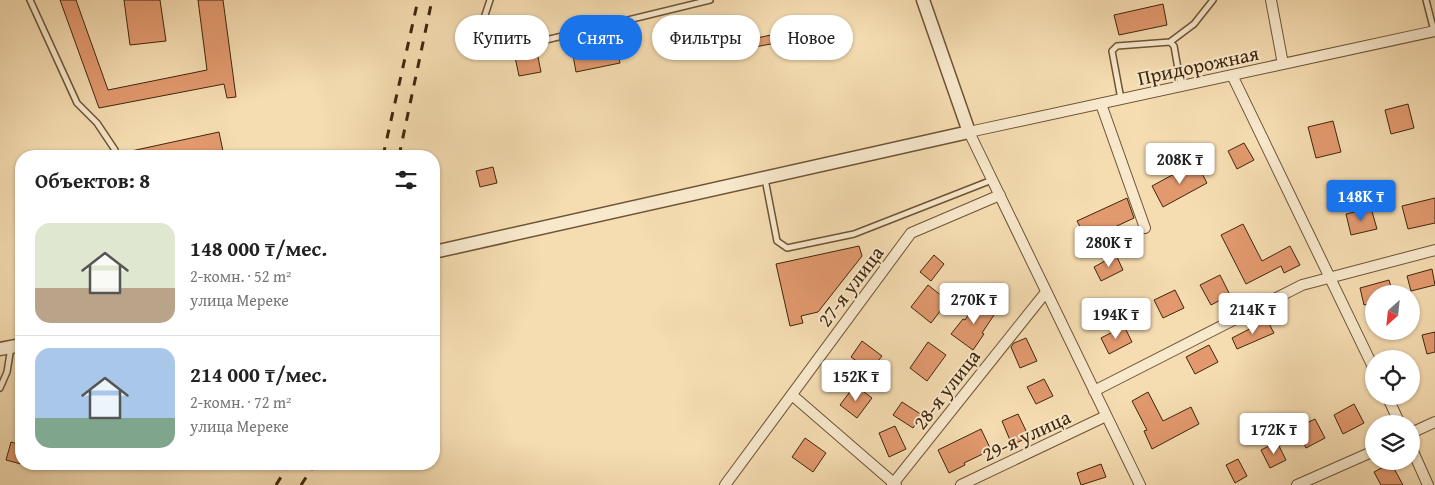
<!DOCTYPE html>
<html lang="ru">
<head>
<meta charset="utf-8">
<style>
  body { margin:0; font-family:"Gentium Book Plus",serif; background:#f2f2f2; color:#222; height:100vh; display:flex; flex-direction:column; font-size:19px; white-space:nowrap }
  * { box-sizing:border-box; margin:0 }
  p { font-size:16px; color:#767676 }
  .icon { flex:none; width:28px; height:28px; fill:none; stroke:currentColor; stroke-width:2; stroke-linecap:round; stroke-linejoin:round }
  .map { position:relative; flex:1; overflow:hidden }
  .side { position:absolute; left:15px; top:150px; width:425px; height:320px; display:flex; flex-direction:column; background:#fff; border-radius:20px; box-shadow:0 1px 4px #0004 }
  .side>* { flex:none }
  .guide { position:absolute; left:455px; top:15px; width:475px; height:45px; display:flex; gap:10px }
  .needle { width:32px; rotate:207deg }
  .buttons { position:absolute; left:1365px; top:285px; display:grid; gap:10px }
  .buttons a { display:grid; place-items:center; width:55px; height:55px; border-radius:50%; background:#fff; box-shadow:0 1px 4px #0004; font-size:25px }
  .price { position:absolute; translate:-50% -42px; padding:0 11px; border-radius:5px; background:#fff; color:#222; font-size:16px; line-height:32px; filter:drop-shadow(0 1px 2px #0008) }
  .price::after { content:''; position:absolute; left:50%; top:30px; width:15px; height:11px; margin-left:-8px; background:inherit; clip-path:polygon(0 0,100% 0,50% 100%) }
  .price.selected { background:#1a73e8; color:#fff }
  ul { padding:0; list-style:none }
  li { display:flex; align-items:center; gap:15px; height:125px; padding:0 20px }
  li+li { border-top:1px solid #e0e0e0 }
  li span { display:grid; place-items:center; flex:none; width:140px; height:100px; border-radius:15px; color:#555 }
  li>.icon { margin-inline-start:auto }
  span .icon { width:60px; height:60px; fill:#fffc; stroke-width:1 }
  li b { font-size:21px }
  h2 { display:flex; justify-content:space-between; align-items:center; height:60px; padding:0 20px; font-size:21px }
  .tag { padding:0 18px; border-radius:22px; background:#fff; box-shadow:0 1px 4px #0004; font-size:18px; line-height:45px }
  .tag.selected { background:#1a73e8; color:#fff }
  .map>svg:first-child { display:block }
  .building { fill:#e2996e; stroke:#3f270b }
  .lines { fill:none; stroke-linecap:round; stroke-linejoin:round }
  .service-casing { stroke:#6c5434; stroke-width:8 }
  .minor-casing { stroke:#6c5434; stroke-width:12 }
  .tertiary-casing { stroke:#6c5434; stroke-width:15 }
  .service { stroke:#f8e8cc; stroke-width:5 }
  .minor { stroke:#f8e8cc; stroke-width:10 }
  .tertiary { stroke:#f8e8cc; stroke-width:12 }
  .rail { stroke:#3f270b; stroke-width:3; stroke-dasharray:9 9; stroke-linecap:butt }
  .labels { text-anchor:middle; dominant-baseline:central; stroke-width:4; stroke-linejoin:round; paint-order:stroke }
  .street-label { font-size:20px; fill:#3f270b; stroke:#f8e8cc }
</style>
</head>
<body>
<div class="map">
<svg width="1435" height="485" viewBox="0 0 1435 485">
  <rect width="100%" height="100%" fill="#f5dcb1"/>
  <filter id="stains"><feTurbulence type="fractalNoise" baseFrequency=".004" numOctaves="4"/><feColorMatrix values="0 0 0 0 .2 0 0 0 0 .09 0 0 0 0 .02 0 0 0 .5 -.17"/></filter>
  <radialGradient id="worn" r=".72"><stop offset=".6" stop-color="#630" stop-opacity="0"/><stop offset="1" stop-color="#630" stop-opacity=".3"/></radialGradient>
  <path class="building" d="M60 0H76L108 90 207 70 198 0H223L236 97 227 98 224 84 99 108Z
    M124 0H160L166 41 130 45Z
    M1163 4 1167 25 1119 35 1114 15Z
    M799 29 801 38 740 50 738 42Z
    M615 35 620 63 576 72 571 44Z
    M537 52 541 72 519 76 515 57Z
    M1408 104 1414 128 1391 134 1385 110Z
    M1333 121 1341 152 1316 158 1308 127Z
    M219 132 224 156H122V153Z
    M1244 143 1254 160 1237 169 1228 151Z
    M1196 162 1207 183 1163 207 1152 186Z
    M493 167 497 183 480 187 476 171Z
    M1127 198 1134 218 1087 240 1077 221Z
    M1435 198V223L1408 229 1402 206Z
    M1371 208 1377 229 1351 235 1346 214Z
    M1243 224 1262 261 1290 246 1300 265 1284 273 1281 266 1246 284 1221 235Z
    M859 246 862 256 818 312 801 316 803 323 790 326 776 264Z
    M934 255 944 264 931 281 920 272Z
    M1116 255 1123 270 1101 281 1094 267Z
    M1432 269 1435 285 1411 291 1407 276Z
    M1220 275 1230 295 1211 305 1200 285Z
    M1389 280 1393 294H1374V303L1364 305 1360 288Z
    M928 285 948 301 931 323 911 307Z
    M1175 290 1184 308 1163 318 1154 300Z
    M978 300 996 312 982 333 984 334 973 350 951 334 963 319 965 320Z
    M1267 320 1274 333 1237 349 1232 338Z
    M1124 326 1132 342 1109 354 1101 338Z
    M1435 332V352L1427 354 1422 335Z
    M1026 338 1037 361 1020 368 1011 347 1014 343Z
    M862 341 882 356 870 371 851 357Z
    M928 342 946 355 927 381 910 368Z
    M1209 345 1218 362 1195 374 1186 357Z
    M1044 379 1053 396 1036 404 1027 387Z
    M855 385 872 398 857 418 840 405Z
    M1148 392 1163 421 1191 407 1199 424 1152 449 1144 431 1147 430 1132 401Z
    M902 402 922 415 913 428 893 415Z
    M1354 404 1364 423 1343 434 1334 415Z
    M1018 414 1029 437 1012 445 1002 421Z
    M1315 419 1325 438 1306 448 1296 428Z
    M895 426 906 449 889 457 879 433Z
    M981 429 991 450 964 463 965 465 949 473 938 450Z
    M805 438 826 453 813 472 792 457Z
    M11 442 21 445V464L6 460Z
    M1277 442 1286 460 1270 468 1261 450Z
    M1238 459 1247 476 1235 483 1226 465Z
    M1391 463 1403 485H1381L1374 472Z
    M1101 464 1106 477 1081 485 1077 473Z"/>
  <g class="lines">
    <defs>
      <path id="service" d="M30 0 77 103 97 123 115 150 116 156
        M490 0 484 18 487 36 502 45 517 47 710 0
        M1426 0 1434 31
        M1170 42 1194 24 1213 0
        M1121 99 1112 51 1117 46 1170 42 1174 46 1181 86
        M765 179 777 241 787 248 854 234 992 180
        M0 388 7 372 11 347"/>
      <path id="minor" d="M1271 0 1283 64
        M1232 75 1374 369
        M1101 104 1145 228
        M1094 391 1302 285 1435 250
        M792 395 896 485
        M1387 396 1400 424
        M1411 433 1435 422
        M1411 447 1428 485
        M725 485 911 233 1000 195
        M892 485 1046 292
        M961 485 1106 416
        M1140 485 969 132 1435 31
        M1297 485 1374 451"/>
      <path id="tertiary" d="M434 252 969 132 923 0
        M0 349 21 345"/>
    </defs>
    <use href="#service" class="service-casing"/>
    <use href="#minor" class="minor-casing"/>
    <use href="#tertiary" class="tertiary-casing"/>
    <use href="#service" class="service"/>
    <use href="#minor" class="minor"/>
    <use href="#tertiary" class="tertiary"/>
    <path class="rail" d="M383 156 418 0
      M399 156 432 0
      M276 485 289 464
      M301 485 315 464"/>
  </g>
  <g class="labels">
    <g class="street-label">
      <text transform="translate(1198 65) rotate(-12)">Придорожная</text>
      <text transform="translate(850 286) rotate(-53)">27-я улица</text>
      <text transform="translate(946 389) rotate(-52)">28-я улица</text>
      <text transform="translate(1026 435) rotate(-25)">29-я улица</text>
    </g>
  </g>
  <rect width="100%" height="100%" filter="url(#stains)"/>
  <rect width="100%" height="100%" fill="url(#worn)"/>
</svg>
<div class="buttons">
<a><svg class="needle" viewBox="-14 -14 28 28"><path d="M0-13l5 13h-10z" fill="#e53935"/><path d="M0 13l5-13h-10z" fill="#767676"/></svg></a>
<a><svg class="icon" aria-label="locate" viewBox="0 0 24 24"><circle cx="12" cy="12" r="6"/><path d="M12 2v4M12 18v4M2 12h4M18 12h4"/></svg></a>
<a><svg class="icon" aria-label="layers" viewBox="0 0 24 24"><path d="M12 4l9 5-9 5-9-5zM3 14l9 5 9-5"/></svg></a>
</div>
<b class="price" style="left:1180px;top:185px">208K ₸</b>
<b class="price selected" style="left:1361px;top:222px">148K ₸</b>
<b class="price" style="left:1109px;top:268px">280K ₸</b>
<b class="price" style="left:974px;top:325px">270K ₸</b>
<b class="price" style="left:1253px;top:335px">214K ₸</b>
<b class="price" style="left:1116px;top:340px">194K ₸</b>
<b class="price" style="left:856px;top:402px">152K ₸</b>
<b class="price" style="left:1274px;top:455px">172K ₸</b>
<div class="guide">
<a class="tag">Купить</a>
<a class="tag selected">Снять</a>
<a class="tag">Фильтры</a>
<a class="tag">Новое</a>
</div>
<section class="side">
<h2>Объектов: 8<svg class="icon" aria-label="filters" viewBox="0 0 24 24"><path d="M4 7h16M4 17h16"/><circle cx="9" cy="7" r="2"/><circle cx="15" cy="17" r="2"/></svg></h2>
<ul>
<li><span style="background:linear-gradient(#dfe7d0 65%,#b9a48a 0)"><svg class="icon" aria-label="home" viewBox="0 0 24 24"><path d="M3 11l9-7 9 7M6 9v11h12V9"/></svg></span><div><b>148 000 ₸/мес.</b><p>2-комн. · 52 m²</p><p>улица Мереке</p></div></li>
<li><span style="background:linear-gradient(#a9c7e8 70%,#7fa58c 0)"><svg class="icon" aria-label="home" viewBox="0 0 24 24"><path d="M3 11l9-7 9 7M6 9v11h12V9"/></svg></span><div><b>214 000 ₸/мес.</b><p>2-комн. · 72 m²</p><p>улица Мереке</p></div></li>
</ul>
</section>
</div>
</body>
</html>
